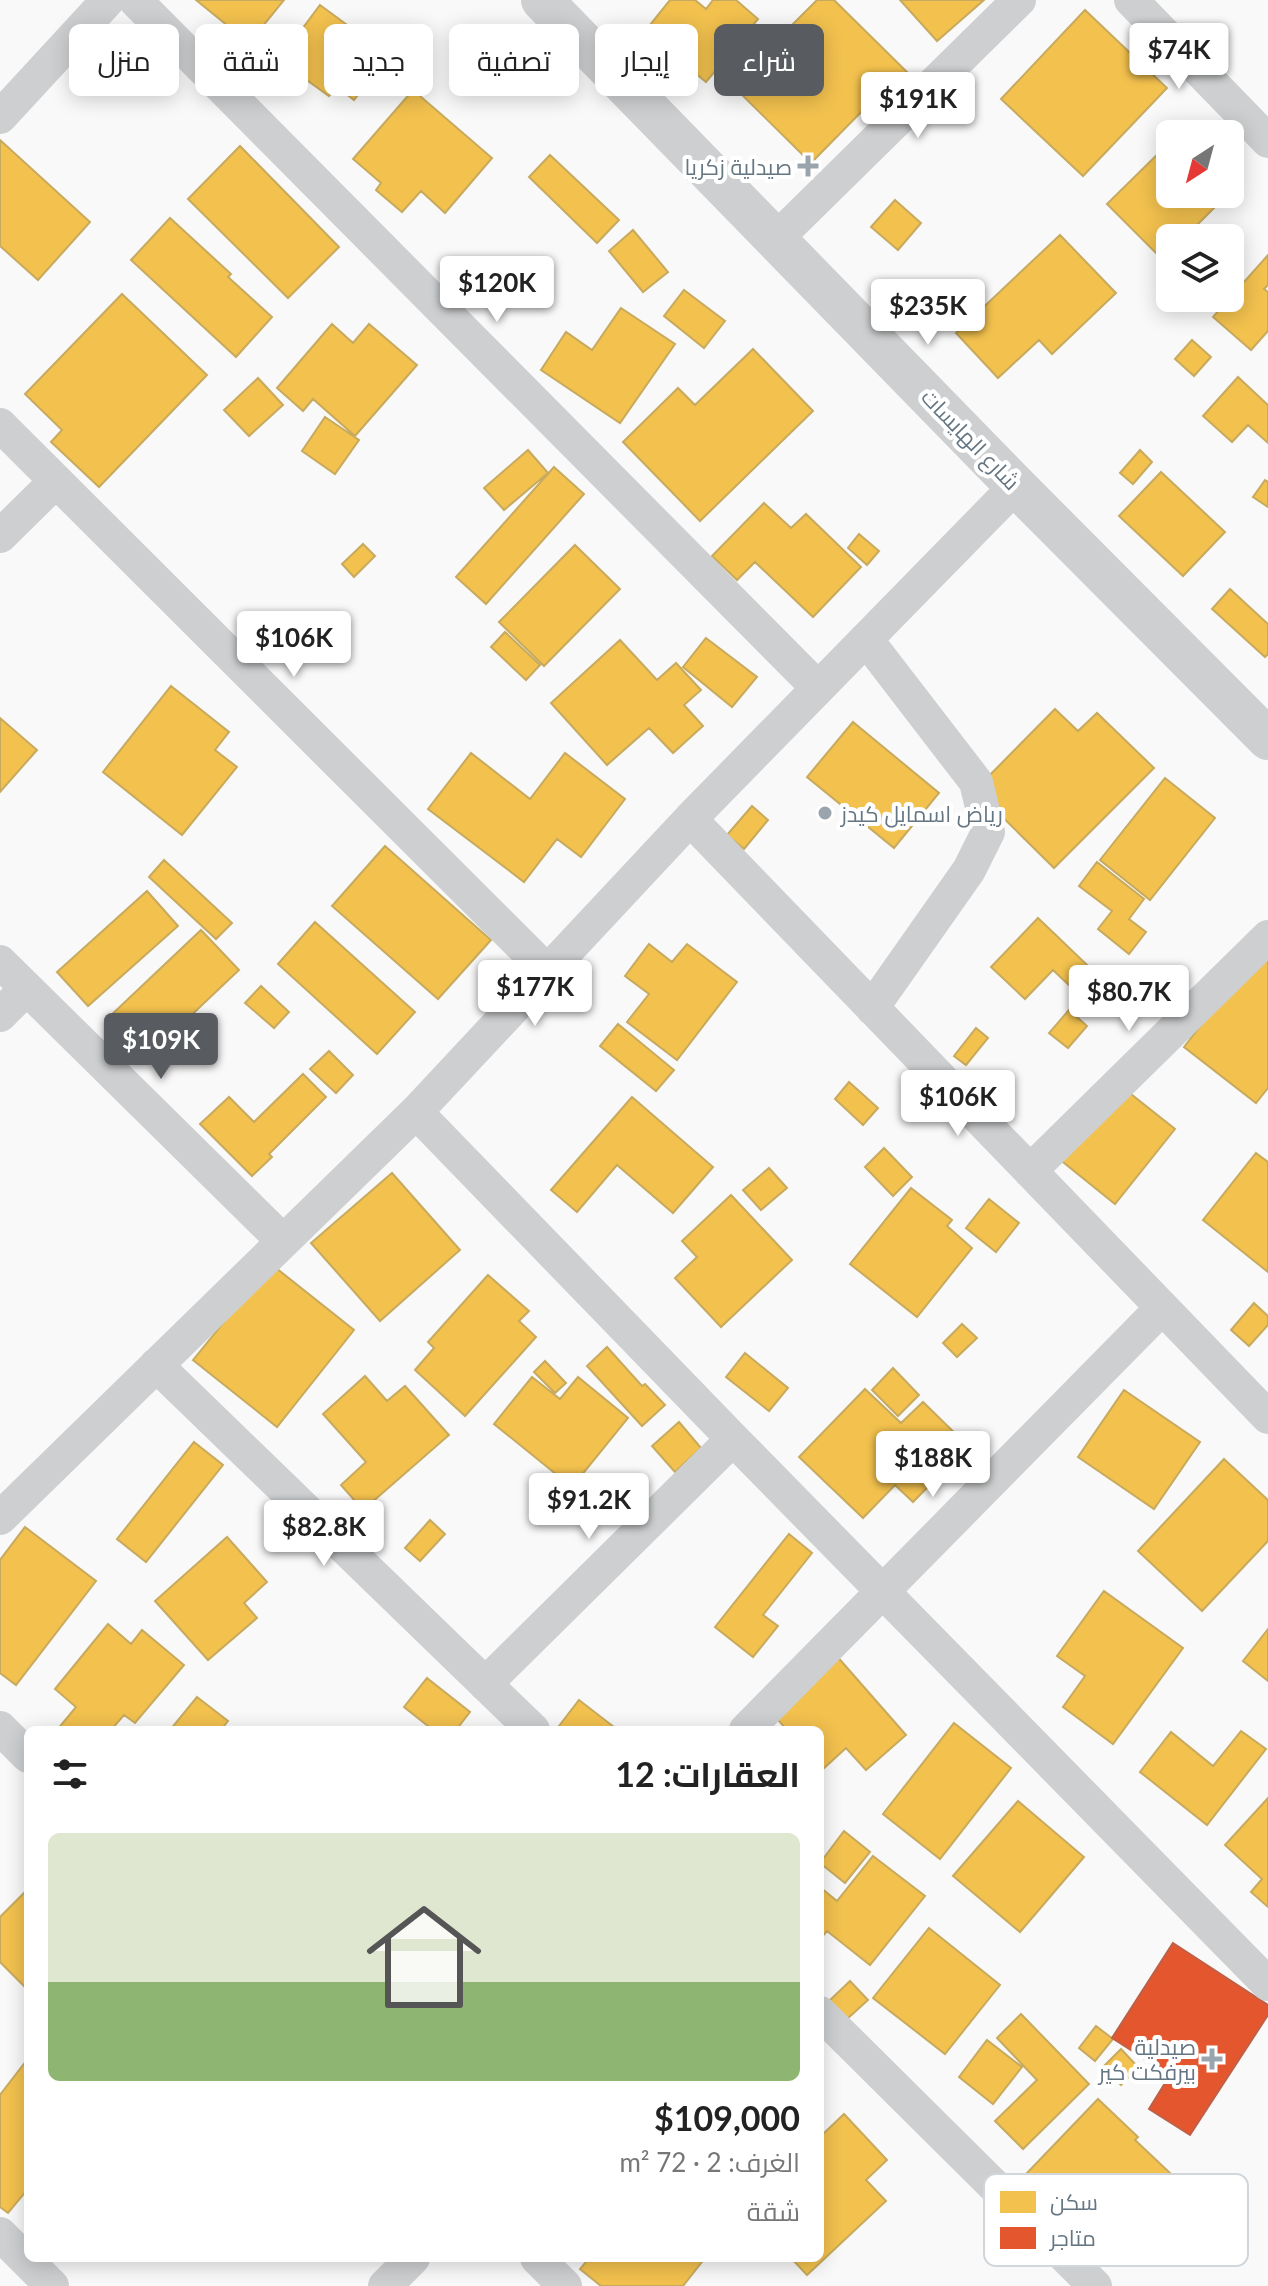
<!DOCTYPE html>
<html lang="ar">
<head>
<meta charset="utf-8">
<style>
  body { margin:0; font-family:Lato,Cairo,sans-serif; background:#f2f2f2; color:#222; direction:rtl; height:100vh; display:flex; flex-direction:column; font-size:30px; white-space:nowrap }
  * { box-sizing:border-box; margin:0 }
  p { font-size:26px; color:#767676 }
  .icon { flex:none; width:44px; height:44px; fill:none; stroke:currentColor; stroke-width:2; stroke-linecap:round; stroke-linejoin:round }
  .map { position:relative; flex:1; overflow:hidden; direction:ltr }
  .side { position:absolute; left:24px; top:1726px; width:800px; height:536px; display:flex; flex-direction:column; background:#fff; border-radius:12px; box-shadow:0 4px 20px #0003; direction:rtl }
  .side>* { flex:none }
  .guide { position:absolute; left:24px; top:24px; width:800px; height:72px; direction:rtl; display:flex; gap:16px }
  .needle { width:52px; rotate:216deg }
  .buttons { position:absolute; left:1156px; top:120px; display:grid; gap:16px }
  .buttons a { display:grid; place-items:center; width:88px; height:88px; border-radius:12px; background:#fff; box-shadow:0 4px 20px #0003; font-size:40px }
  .price { position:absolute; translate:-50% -68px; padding:0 18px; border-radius:8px; background:#fff; color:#222; font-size:26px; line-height:52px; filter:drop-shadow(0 2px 4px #0008) }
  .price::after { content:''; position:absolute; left:50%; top:48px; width:24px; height:18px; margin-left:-12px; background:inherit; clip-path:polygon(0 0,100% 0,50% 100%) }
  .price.on { background:#585c60; color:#fff }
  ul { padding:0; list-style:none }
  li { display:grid; align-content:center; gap:16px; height:424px; padding:0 24px }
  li+li { border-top:2px solid #e0e0e0 }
  li span { display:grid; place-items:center; height:248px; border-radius:12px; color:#555 }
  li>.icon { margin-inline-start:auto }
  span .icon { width:144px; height:144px; fill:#fffc; stroke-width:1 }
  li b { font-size:34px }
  h2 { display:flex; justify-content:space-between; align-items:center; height:96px; padding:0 24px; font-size:34px }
  .tag { padding:0 28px; border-radius:12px; background:#fff; box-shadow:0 4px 20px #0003; font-size:28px; line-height:72px }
  .tag.on { background:#585c60; color:#fff }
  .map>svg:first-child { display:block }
  .homes { fill:#f2c14e; stroke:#c8aa5e; stroke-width:2 }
  .shops { fill:#e4572e; stroke:#be6048; stroke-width:2 }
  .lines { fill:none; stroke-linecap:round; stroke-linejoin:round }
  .minor { stroke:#cecfd0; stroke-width:34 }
  .tertiary { stroke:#cecfd0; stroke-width:42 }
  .poi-dot { fill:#99a4ac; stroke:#fff; stroke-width:3 }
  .labels { text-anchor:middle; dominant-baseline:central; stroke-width:8; stroke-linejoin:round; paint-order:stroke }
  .poi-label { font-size:22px; fill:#657683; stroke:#fff; text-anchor:end }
  .street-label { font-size:22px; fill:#657683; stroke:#fff }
  .key { fill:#fff; stroke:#d1d6da; stroke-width:2 }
  .key-label { font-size:22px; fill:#657683 }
</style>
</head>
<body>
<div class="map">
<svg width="1268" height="2286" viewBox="0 0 1268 2286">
  <rect width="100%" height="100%" fill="#f9f9f9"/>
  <path class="homes" d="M196 0H284L249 43Z
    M670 0H695L706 9 713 0H736L758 19 706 82 645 31Z
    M817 0H834L908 73 874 107 870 103 811 163 732 85Z
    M900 0H984L937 41Z
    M320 5 388 55 354 100 336 86 329 96 279 60Z
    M1085 10 1167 88 1083 176 1001 99Z
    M413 90 492 158 445 213 421 191 402 212 376 190 381 183 353 159Z
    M0 140 90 222 38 280 0 246Z
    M1167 145 1170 148V194H1216L1222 200 1184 238H1170V252L1162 259 1107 204Z
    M240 146 339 247 288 298 188 199Z
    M550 155 619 220 597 243 529 177Z
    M895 200 921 223 898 250 871 227Z
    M170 218 231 274 228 277 272 317 236 357 131 260Z
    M633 230 668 272 643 292 609 251Z
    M1060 235 1116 293 1052 354 1039 340 998 378 956 333Z
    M1268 255V285L1264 289 1268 292V331L1251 350 1213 317Z
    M684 290 725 321 704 348 664 316Z
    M122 294 207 375 99 487 51 442 62 430 25 394Z
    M621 308 675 344 620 423 541 370 566 332 592 350Z
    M332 324 353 343 369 324 417 365 355 436 313 399 303 411 277 388Z
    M1192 340 1211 357 1194 376 1175 359Z
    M753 349 813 411 700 521 623 442 678 388 695 405Z
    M1238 377 1268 405V443L1248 425 1232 442 1203 416Z
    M258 378 283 405 249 436 224 410Z
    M325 417 359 440 335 474 302 451Z
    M528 450 548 473 504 510 484 488Z
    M1140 450 1152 462 1133 484 1120 473Z
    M554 467 584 494 486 604 456 577Z
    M1161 472 1225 532 1183 576 1119 516Z
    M1265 480 1268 482V507L1253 497Z
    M764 503 791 528 806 514 861 567 813 617 755 562 737 580 712 556Z
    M859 534 879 551 867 565 848 548Z
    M363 544 375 556 354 577 342 564Z
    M575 545 620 589 544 666 499 622Z
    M1230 589 1268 624V654L1265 657 1212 609Z
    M505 632 540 665 526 680 491 647Z
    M706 638 757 677 732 707 683 667Z
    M620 640 657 680 676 663 701 690 684 705 703 726 673 753 649 728 607 765 551 703Z
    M171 686 229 732 215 750 237 767 182 835 103 772Z
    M1055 709 1078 731 1097 713 1154 768 1054 868 975 790Z
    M0 718 37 750 0 792Z
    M853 722 939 793 894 848 807 777Z
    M471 753 530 799 565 753 625 799 581 857 557 839 524 882 428 809Z
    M1165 778 1215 818 1150 900 1100 860Z
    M752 806 768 820 744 849 727 835Z
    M385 846 491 940 438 999 332 906Z
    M164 860 232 923 216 939 149 877Z
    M1097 862 1144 899 1129 919 1146 932 1129 954 1098 929 1112 911 1079 886Z
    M147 891 178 926 88 1006 57 972Z
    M1038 918 1109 986 1090 1005 1053 970 1025 999 991 967Z
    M315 922 415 1012 377 1054 278 964Z
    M201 930 239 970 144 1060 107 1019Z
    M649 944 672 962 687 944 737 982 677 1060 627 1022 649 994 625 976Z
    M1259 950 1268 958V1088L1256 1103 1184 1047Z
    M261 986 289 1012 274 1028 245 1003Z
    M1069 1010 1087 1026 1068 1048 1049 1033Z
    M618 1024 674 1070 656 1091 600 1046Z
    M976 1028 988 1038 966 1065 954 1056Z
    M329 1051 353 1075 336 1093 310 1069Z
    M303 1074 326 1097 269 1154 272 1157 252 1176 200 1124 229 1097 254 1122Z
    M849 1082 878 1108 863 1125 835 1099Z
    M1117 1083 1175 1129 1115 1204 1058 1158Z
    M632 1097 713 1167 673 1213 617 1165 577 1212 551 1190Z
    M884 1148 912 1177 893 1196 865 1167Z
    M1256 1153 1268 1162V1272L1203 1220Z
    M769 1168 787 1188 761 1210 743 1190Z
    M392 1173 460 1250 380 1321 311 1243Z
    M911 1188 952 1220 947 1226 972 1248 917 1317 850 1264Z
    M731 1195 792 1260 721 1327 675 1278 697 1257 682 1241Z
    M989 1199 1019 1223 996 1252 966 1228Z
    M271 1264 354 1330 277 1427 193 1360Z
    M488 1275 529 1311 519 1321 536 1337 465 1416 415 1370 434 1348 428 1342Z
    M1254 1303 1268 1316V1325L1249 1346 1231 1330Z
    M962 1324 977 1338 957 1357 943 1343Z
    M607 1347 642 1386 645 1384 665 1405 642 1426 587 1366Z
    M745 1353 788 1388 769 1411 726 1377Z
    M545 1361 566 1383 555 1393 534 1372Z
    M893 1368 919 1395 898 1416 872 1390Z
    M365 1376 387 1401 405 1386 449 1435 363 1510 341 1485 366 1462 323 1414Z
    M532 1377 560 1399 578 1377 628 1418 572 1487 494 1424Z
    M865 1389 901 1423 923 1402 968 1446 913 1502 895 1485 863 1518 799 1457Z
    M1124 1390 1200 1442 1154 1509 1078 1457Z
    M679 1422 701 1448 675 1472 652 1446Z
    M194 1442 223 1465 146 1562 117 1539Z
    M1224 1459 1268 1500V1541L1202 1611 1138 1551Z
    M430 1520 445 1534 420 1561 405 1548Z
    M25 1527 96 1581 16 1685 0 1673V1560Z
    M789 1534 812 1553 763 1615 778 1626 753 1657 715 1627Z
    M227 1537 267 1582 244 1603 257 1618 208 1660 155 1601Z
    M1104 1591 1183 1648 1113 1744 1063 1707 1085 1676 1057 1656Z
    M108 1624 131 1644 142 1630 184 1665 135 1723 124 1715 111 1730H57L76 1707 55 1689Z
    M1268 1629V1681L1243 1661Z
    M835 1654 906 1735 866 1770 846 1748 822 1770 820 1730H787L770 1711Z
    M427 1678 470 1712 456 1730H433L404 1707Z
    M197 1697 228 1721 221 1730H170Z
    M579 1700 614 1727 611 1730H556Z
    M954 1723 1011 1768 940 1859 883 1814Z
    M1241 1731 1266 1749 1207 1825 1140 1772 1171 1732 1213 1766Z
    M1268 1798V1907L1251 1892 1262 1879 1225 1845Z
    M1018 1801 1084 1857 1020 1932 953 1876Z
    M844 1831 870 1852 845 1883 820 1863Z
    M873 1856 925 1896 870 1965 827 1931 820 1939V1887L837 1901Z
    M28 1889V1990L0 1962V1917Z
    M929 1928 1000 1985 945 2054 873 1998Z
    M850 1981 868 2000 847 2019 829 2001Z
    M1021 2014 1089 2084 1023 2149 995 2121 1037 2080 997 2038Z
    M1096 2026 1113 2039 1095 2061 1079 2048Z
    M987 2040 1022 2067 993 2104 959 2077Z
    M1121 2049 1138 2067 1121 2085 1103 2067Z
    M27 2060 28 2189 8 2213 0 2207V2095Z
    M1098 2099 1138 2137 1135 2140 1170 2173 1102 2245 1027 2173Z
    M844 2114 887 2160 866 2180 886 2201 807 2275 791 2258H820V2137Z
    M589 2258H705L683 2286H601L580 2269Z"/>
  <path class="shops" d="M1173 1943 1268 2005V2015L1190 2135 1149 2109 1170 2075 1112 2038Z"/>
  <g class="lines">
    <path class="minor" d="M135 0 818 688
      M1131 0 1268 141
      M0 117 108 0
      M776 239 1019 0
      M0 425 548 972
      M0 536 55 482
      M866 639 976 782 988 832 969 870 872 1008
      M690 819 1268 1417
      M0 962 282 1240
      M0 1015 26 989
      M416 1112 733 1439 1268 1984
      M1030 1171 1268 937
      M156 1365 533 1730
      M0 1518 416 1112 690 819 1016 486
      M485 1684 733 1439
      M0 1728 28 1756
      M746 1730 1161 1309
      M820 2013 1095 2286
      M0 2234 52 2286
      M537 2258 565 2286
      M385 2286 413 2258"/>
    <path class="tertiary" d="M542 0 1016 486 1268 739"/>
  </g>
  <g class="poi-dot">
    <path d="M804 154h8v8h8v8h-8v8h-8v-8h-8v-8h8z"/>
    <circle cx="825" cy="813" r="8"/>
    <path d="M1208 2047h8v8h8v8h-8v8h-8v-8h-8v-8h8z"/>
  </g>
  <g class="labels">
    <g class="poi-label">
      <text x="792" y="166">صيدلية زكريا</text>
      <text x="841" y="813" text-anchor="start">رياض اسمايل كيدز</text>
      <text x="1196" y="2046">صيدلية<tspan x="1196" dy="25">بيرفكت كير</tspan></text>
    </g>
    <g class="street-label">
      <text transform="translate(971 439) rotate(46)">شارع الهايسات</text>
    </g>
  </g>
  <rect x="984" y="2174" width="264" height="92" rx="12" class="key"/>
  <rect x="1000" y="2191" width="36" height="22" fill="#f2c14e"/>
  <rect x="1000" y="2227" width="36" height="22" fill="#e4572e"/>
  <g class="key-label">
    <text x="1050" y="2210">سكن</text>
    <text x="1050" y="2246">متاجر</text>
  </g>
</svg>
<div class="buttons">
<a><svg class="needle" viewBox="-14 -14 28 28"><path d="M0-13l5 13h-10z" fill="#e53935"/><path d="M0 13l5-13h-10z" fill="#767676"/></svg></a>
<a><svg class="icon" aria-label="layers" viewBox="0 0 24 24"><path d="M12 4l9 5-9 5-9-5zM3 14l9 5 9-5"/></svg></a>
</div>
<b class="price" style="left:1179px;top:91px">$74K</b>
<b class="price" style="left:918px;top:140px">$191K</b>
<b class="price" style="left:497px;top:324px">$120K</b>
<b class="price" style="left:928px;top:347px">$235K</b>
<b class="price" style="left:294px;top:679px">$106K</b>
<b class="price" style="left:535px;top:1028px">$177K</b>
<b class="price" style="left:1129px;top:1033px">$80.7K</b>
<b class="price on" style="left:161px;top:1081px">$109K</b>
<b class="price" style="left:958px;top:1138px">$106K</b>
<b class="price" style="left:933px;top:1499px">$188K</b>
<b class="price" style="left:589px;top:1541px">$91.2K</b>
<b class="price" style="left:324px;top:1568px">$82.8K</b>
<div class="guide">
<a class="tag on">شراء</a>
<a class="tag">إيجار</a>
<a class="tag">تصفية</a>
<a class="tag">جديد</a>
<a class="tag">شقة</a>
<a class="tag">منزل</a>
</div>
<section class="side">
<h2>العقارات: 12<svg class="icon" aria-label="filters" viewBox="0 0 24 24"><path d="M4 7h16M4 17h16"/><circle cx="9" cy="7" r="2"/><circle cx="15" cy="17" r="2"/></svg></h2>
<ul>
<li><span style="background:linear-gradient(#dfe7d0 60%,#8fb573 0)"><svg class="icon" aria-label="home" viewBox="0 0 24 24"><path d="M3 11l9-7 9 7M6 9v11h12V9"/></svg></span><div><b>$109,000</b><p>الغرف: 2 · 72 m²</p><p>شقة</p></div></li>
</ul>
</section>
</div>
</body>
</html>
